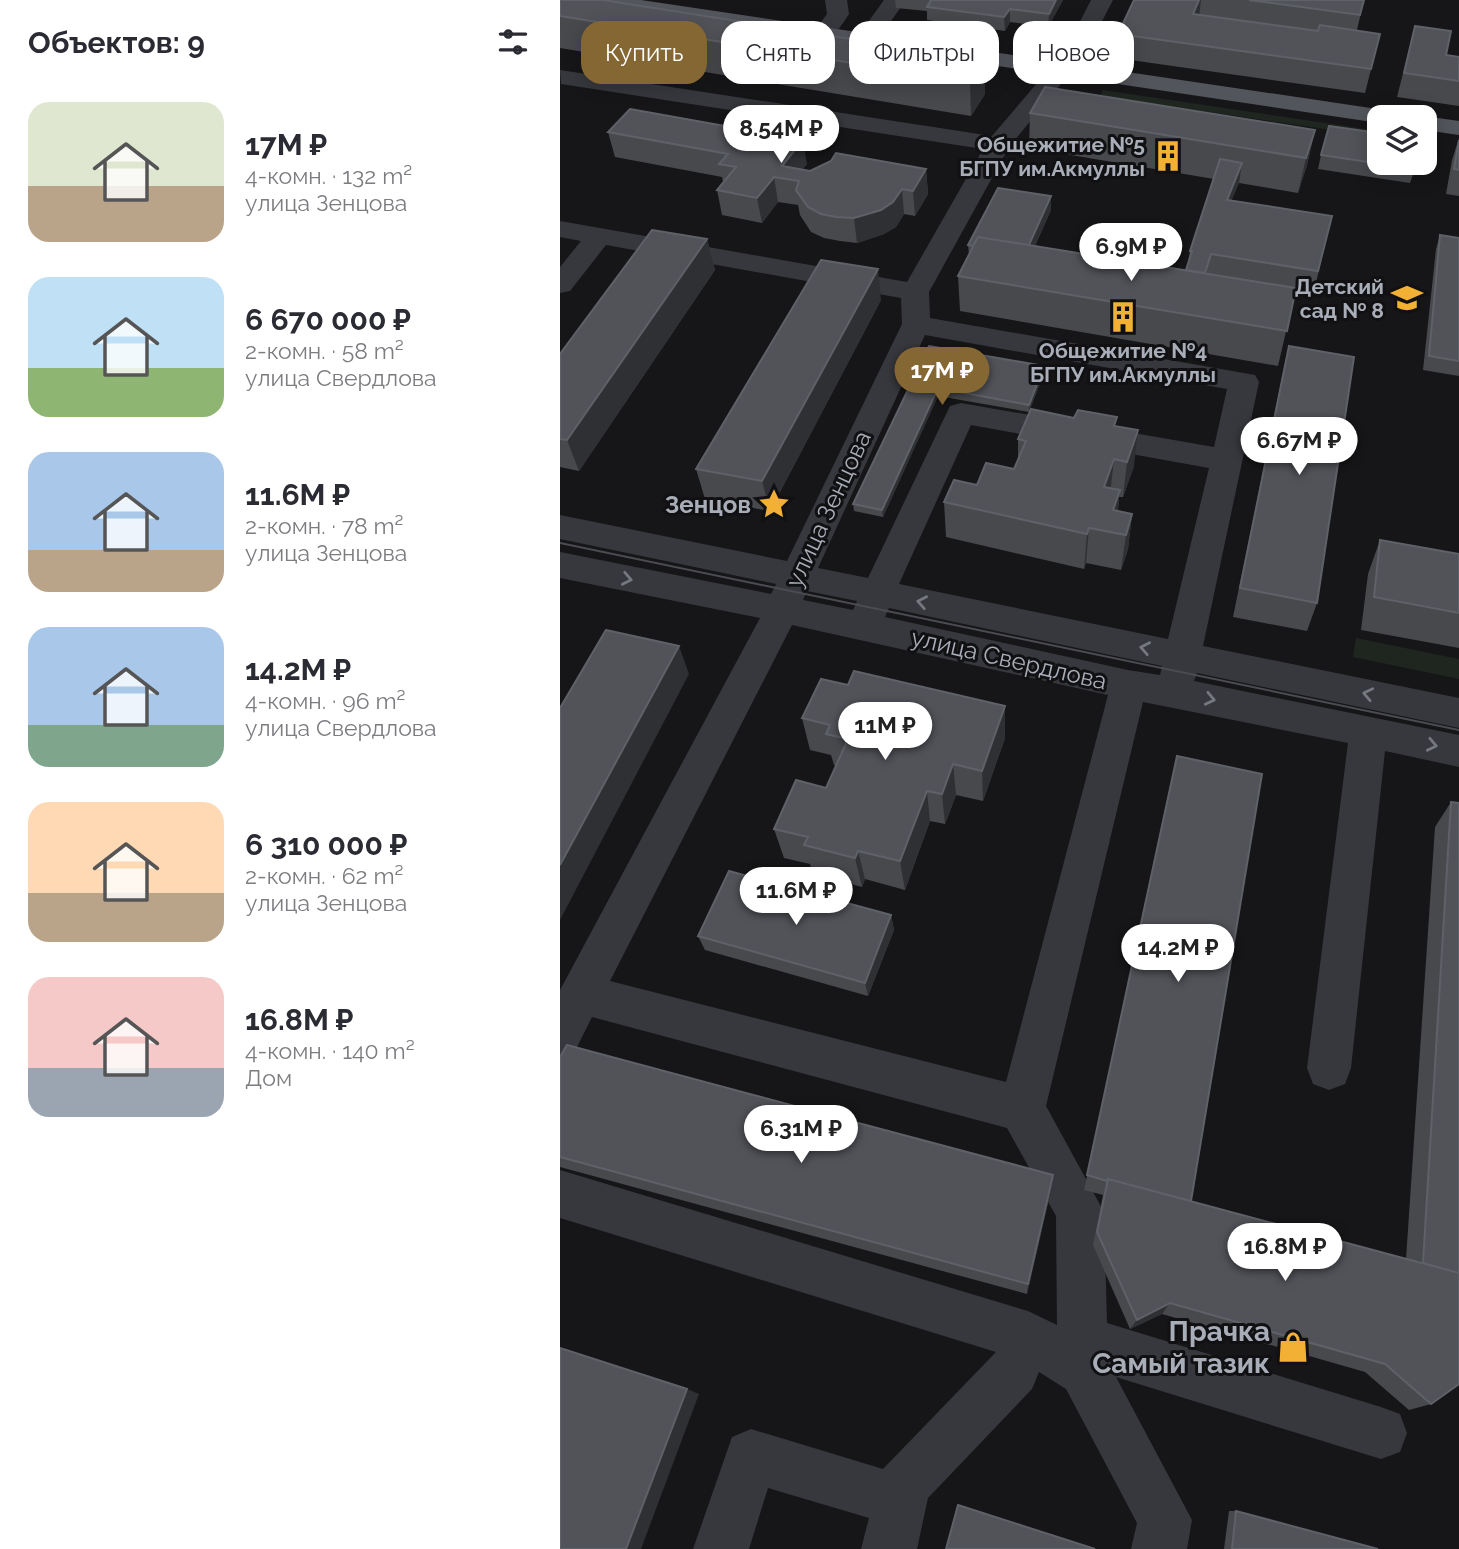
<!DOCTYPE html>
<html lang="ru">
<head>
<meta charset="utf-8">
<style>
  body { margin:0; font-family:Raleway,sans-serif; background:#f2f2f3; color:#2b2b33; height:100vh; display:flex; flex-direction:column; font-size:26px; white-space:nowrap }
  * { box-sizing:border-box; margin:0 }
  p { font-size:23px; color:#7c7c81 }
  .icon { flex:none; width:38px; height:38px; fill:none; stroke:currentColor; stroke-width:2; stroke-linecap:round; stroke-linejoin:round }
  .map { position:relative; flex:1; overflow:hidden }
  .drawer { display:flex; flex-direction:column; background:#fff; width:560px }
  .drawer>* { flex:none }
  .banner { position:absolute; left:21px; top:21px; width:665px; height:63px; display:flex; gap:14px }
  .controls { position:absolute; left:807px; top:105px; display:grid; gap:14px }
  .controls a { display:grid; place-items:center; width:70px; height:70px; border-radius:14px; background:#fff; box-shadow:0 4px 18px #0003; font-size:35px }
  .price { position:absolute; translate:-50% -60px; padding:0 16px; border-radius:24px; background:#fff; color:#222; font-size:23px; line-height:46px; filter:drop-shadow(0 2px 4px #0008) }
  .price::after { content:''; position:absolute; left:50%; top:42px; width:21px; height:16px; margin-left:-10px; background:inherit; clip-path:polygon(0 0,100% 0,50% 100%) }
  .price.selected { background:#856733; color:#fff }
  ul { padding:0; list-style:none }
  li { display:flex; align-items:center; gap:21px; height:175px; padding:0 28px }
  li span { display:grid; place-items:center; flex:none; width:196px; height:140px; border-radius:21px; color:#555 }
  li>.icon { margin-inline-start:auto }
  span .icon { width:84px; height:84px; fill:#fffc; stroke-width:1 }
  li b { font-size:30px }
  h2 { display:flex; justify-content:space-between; align-items:center; height:84px; padding:0 28px; font-size:30px }
  .chip { padding:0 24px; border-radius:21px; background:#fff; box-shadow:0 4px 18px #0003; font-size:24px; line-height:63px }
  .chip.selected { background:#856733; color:#fff }
  main { display:flex; flex:1; min-height:0 }
  .map>svg:first-child { display:block }
  .green { fill:#1e261f }
  .lines { fill:none; stroke-linecap:round; stroke-linejoin:round }
  .minor { fill:#37383d; fill-rule:evenodd }
  .major { fill:#53555c; fill-rule:evenodd }
  .tram { stroke:#4a4c52; stroke-width:2 }
  .wall { fill:#47494d }
  .shaded-wall { fill:#2f3033 }
  .building { fill:#525359; stroke:#5f6168; stroke-width:2 }
  .oneway { stroke:#757881 }
  .labels { text-anchor:middle; dominant-baseline:central; stroke-width:6; stroke-linejoin:round; paint-order:stroke }
  .far-poi-label { font-size:21px; font-weight:bold; fill:#a8adb8; stroke:#111113; text-anchor:end }
  .poi-label { font-size:24px; font-weight:bold; fill:#a8adb8; stroke:#111113; text-anchor:end }
  .street-label { font-size:24px; fill:#a8adb8; stroke:#111113 }
  .near-poi-label { font-size:28px; font-weight:bold; fill:#a8adb8; stroke:#111113; text-anchor:end }
</style>
</head>
<body>
<main>
<section class="drawer">
<h2>Объектов: 9<svg class="icon" aria-label="filters" viewBox="0 0 24 24"><path d="M4 7h16M4 17h16"/><circle cx="9" cy="7" r="2"/><circle cx="15" cy="17" r="2"/></svg></h2>
<ul>
<li><span style="background:linear-gradient(#dfe7d0 60%,#b9a48a 0)"><svg class="icon" aria-label="home" viewBox="0 0 24 24"><path d="M3 11l9-7 9 7M6 9v11h12V9"/></svg></span><div><b>17M ₽</b><p>4-комн. · 132 m²</p><p>улица Зенцова</p></div></li>
<li><span style="background:linear-gradient(#bfe0f5 65%,#8fb573 0)"><svg class="icon" aria-label="home" viewBox="0 0 24 24"><path d="M3 11l9-7 9 7M6 9v11h12V9"/></svg></span><div><b>6 670 000 ₽</b><p>2-комн. · 58 m²</p><p>улица Свердлова</p></div></li>
<li><span style="background:linear-gradient(#a9c7e8 70%,#b9a48a 0)"><svg class="icon" aria-label="home" viewBox="0 0 24 24"><path d="M3 11l9-7 9 7M6 9v11h12V9"/></svg></span><div><b>11.6M ₽</b><p>2-комн. · 78 m²</p><p>улица Зенцова</p></div></li>
<li><span style="background:linear-gradient(#a9c7e8 70%,#7fa58c 0)"><svg class="icon" aria-label="home" viewBox="0 0 24 24"><path d="M3 11l9-7 9 7M6 9v11h12V9"/></svg></span><div><b>14.2M ₽</b><p>4-комн. · 96 m²</p><p>улица Свердлова</p></div></li>
<li><span style="background:linear-gradient(#ffd9b3 65%,#b9a48a 0)"><svg class="icon" aria-label="home" viewBox="0 0 24 24"><path d="M3 11l9-7 9 7M6 9v11h12V9"/></svg></span><div><b>6 310 000 ₽</b><p>2-комн. · 62 m²</p><p>улица Зенцова</p></div></li>
<li><span style="background:linear-gradient(#f6c9c9 65%,#9aa5b1 0)"><svg class="icon" aria-label="home" viewBox="0 0 24 24"><path d="M3 11l9-7 9 7M6 9v11h12V9"/></svg></span><div><b>16.8M ₽</b><p>4-комн. · 140 m²</p><p>Дом</p></div></li>
</ul>
</section>
<div class="map">
<svg width="899" height="1549" viewBox="0 0 899 1549">
  <rect width="100%" height="100%" fill="#161618"/>
  <path class="green" d="M543 90 819 131V137L540 96Z
    M796 638 899 659V679L793 657Z"/>
  <g class="lines">
    <path class="minor" d="M265 0H287L289 14C280 27 273 43 255 39L252 34 267 14Z
      M324 0H346L314 45H298L295 40Z
      M531 0H553L524 56 449 147 369 292 370 318 695 375 699 382 643 646 899 698V728L637 673 634 681 899 735V767L825 751 791 1068 785 1084 769 1090 753 1084 747 1068 788 743 583 702 486 1106 544 1212 547 1323 821 1407 840 1414 847 1433 840 1452 821 1459 556 1377 632 1520 627 1549H571L577 1523 506 1389 479 1372 472 1389 368 1498 357 1549H301L309 1518 208 1488 189 1549H133L172 1437 191 1429 323 1469 436 1352 0 1218V1170L468 1311 497 1325 496 1216 447 1128 32 1017 16 1049 0 1055V990L200 618 0 578V552L211 594 216 584 0 539V515L227 561 342 324 341 298 46 245 10 291 0 293V267L21 241 0 237V221L347 282 423 149 1 84 0 70 432 136 506 49ZM365 335 667 389 654 447 401 403 390 406 308 578 258 568ZM411 425 649 468 608 639 339 584ZM247 591 297 601 293 610 243 600ZM329 608 602 666 600 675 568 670 325 617ZM232 625 548 695 446 1082 50 981Z"/>
    <path class="major" d="M26 0H81L824 110 833 112 836 117H819V123L37 6 29 5Z
      M864 116 899 121V135L864 130V117H858Z"/>
    <path class="tram" d="M0 543 899 730"/>
  </g>
  <path class="wall" d="M0 0 425 60V94L411 116 0 48Z
    M335 0H503L488 27 450 22 445 31 367 20V11L336 8Z
    M574 0H804L797 30 820 34 805 93 556 58 558 34Z
    M855 26 886 55 899 57V106L837 97Z
    M470 113 755 130 747 165 738 193 679 183 671 201 772 216 754 291 736 289 718 366 400 311 398 276 409 255 408 245 491 210 475 246 626 270 628 263 630 251 654 179 469 148Z
    M48 132 247 164 242 170 250 171 366 169 368 194 355 216 344 214 336 227 324 234 297 243 280 241 264 238 251 232 240 215 238 205 218 202 202 223 162 215 157 190 163 182 162 177 55 157Z
    M899 138V196L886 194 892 160Z
    M761 155 855 169 850 183 758 169Z
    M880 235 899 238V376L863 370 876 249Z
    M147 239 155 270 19 471 0 467V354Z
    M321 300 210 511 145 499 136 469Z
    M369 346 484 373 469 412 378 396 323 517 294 511 293 504Z
    M729 346 757 603 747 631 673 617 722 377Z
    M556 426 574 466 563 497H559L558 511 572 514 568 549 561 570 526 563 524 569 386 537 384 502 417 485 454 469 458 460V439Z
    M820 540 899 554V648L801 630 808 574Z
    M242 718 445 738 423 801 396 795 385 824 370 821 345 890 305 879 302 887 253 874 250 864 224 858 214 829 266 788 276 766 274 765 271 755 250 750Z
    M617 756 631 1201 846 1259 875 827 891 802 871 1404 849 1410 805 1372 602 1314 570 1329 533 1245 543 1195 524 1190Z
    M331 915 334 930 308 996 145 950 138 936Z
    M0 1057 493 1175 491 1190 467 1294 0 1167Z
    M669 1511H676L818 1549H664Z"/>
  <path class="shaded-wall" d="M496 0H503L488 27 489 14Z
    M639 0H641L639 17 633 14Z
    M450 9V22L445 31 444 17Z
    M425 60V94L411 116 410 82Z
    M755 130 747 165 738 193 746 158Z
    M243 140 247 164 234 180 222 166Z
    M682 163 679 183 663 220 667 200Z
    M366 169 368 194 355 216 353 191Z
    M214 177 218 202 202 223 197 198Z
    M342 189 344 214 336 227 324 234 297 243 294 218Z
    M491 196V210L464 269V255Z
    M147 239 155 270 19 471 7 440Z
    M318 269 321 300 210 511 202 481Z
    M484 366V373L469 412V405Z
    M378 388V396L323 517 322 510Z
    M578 430 574 466 563 497 567 462Z
    M554 459 550 495 544 487Z
    M560 490 556 525 553 510Z
    M572 514 568 549 561 570 566 535Z
    M529 528 526 563 524 569 527 534Z
    M119 646 129 674 0 920V865Z
    M445 706V738L423 801 422 771Z
    M393 764 396 795 385 824 382 794Z
    M367 791 370 821 345 890 340 861Z
    M298 851 305 879 302 887 295 858Z
    M331 915 334 930 308 996 305 983Z
    M493 1175 491 1190 467 1294 468 1284Z
    M610 1303 602 1314 570 1329 577 1320Z
    M127 1389 139 1394 81 1549H66Z"/>
  <path class="building" d="M0 0H43L425 60 410 82 0 16Z
    M371 0H496L489 14 450 9 444 17 367 7Z
    M574 0H639L633 14 758 31 760 25 820 34 811 69 558 34Z
    M689 0H804L800 15Z
    M855 26 891 31 886 55 899 57V81L844 73Z
    M485 87 755 130 746 158 470 113Z
    M70 109 243 140 222 166 250 171 271 161 276 153 366 169 353 191 342 189 333 202 321 210 294 218 276 217 261 214 248 207 236 190 239 181 214 177 197 198 157 190 176 167 159 164 168 154 48 132Z
    M769 126 819 133V163H856L855 169 761 155Z
    M899 140V170L894 169Z
    M660 159 682 163 667 200 772 216 758 271 651 254 645 273 626 270 632 251H630Z
    M438 188 491 196 469 245 418 237 413 246 408 245Z
    M92 230 147 239 7 440 0 439V354Z
    M880 235 899 238V361L869 356Z
    M418 237 736 288 727 331 398 276Z
    M261 260 318 269 202 481 136 469Z
    M369 346 484 366 469 405 378 388 322 510 293 504Z
    M729 346 794 357 757 603 680 588Z
    M471 409 514 418 518 410 557 417 554 426 578 430 567 462 554 459 544 487 560 490 553 510 572 514 566 535 529 528 527 534 384 502 394 480 417 485 426 463 454 469 466 441 458 439Z
    M820 540 899 554V613L814 597Z
    M46 630 119 646 0 865V708Z
    M294 671 445 706 422 771 393 764 382 794 367 791 340 861 298 851 295 858 244 845 248 837 214 829 236 780 266 788 288 739 266 734 270 725 242 718 261 679 288 685Z
    M617 756 702 774 631 1201 548 1179 547 1181 527 1175Z
    M891 802 899 803V1273L863 1263Z
    M169 871 331 915 305 983 138 936Z
    M7 1045 493 1175 468 1284 0 1157V1057Z
    M548 1179 899 1273V1384L871 1404 825 1364 610 1303 577 1320 537 1232Z
    M0 1348 127 1389 66 1549H0Z
    M398 1505 535 1549H386Z
    M676 1511 818 1549H672Z"/>
  <defs><path id="oneway-chevron" d="M-2-3.5L2.5 0L-2 3.5" fill="none" stroke-width="1.6" stroke-linecap="round" stroke-linejoin="round" transform="scale(1.75)"/></defs>
  <g class="oneway">
    <use href="#oneway-chevron" transform="translate(67 579) rotate(11)"/>
    <use href="#oneway-chevron" transform="translate(362 602) rotate(-169)"/>
    <use href="#oneway-chevron" transform="translate(585 648) rotate(-169)"/>
    <use href="#oneway-chevron" transform="translate(808 694) rotate(-168)"/>
    <use href="#oneway-chevron" transform="translate(650 699) rotate(12)"/>
    <use href="#oneway-chevron" transform="translate(872 745) rotate(12)"/>
  </g>
  <defs>
    <symbol id="building-bare" viewBox="-9 -9 18 18"><path d="M-4-6H4V6H1V3H-1V6H-4ZM-2.5-4.3h1.7v1.8h-1.7ZM.8-4.3h1.7v1.8H.8ZM-2.5-1h1.7V.8h-1.7ZM.8-1h1.7V.8H.8Z" fill="#f2b134" stroke="#111113" stroke-width="2.5" paint-order="stroke"/></symbol>
    <symbol id="school-bare" viewBox="-9 -9 18 18"><path d="M0-5L7-2L0 1L-7-2ZM-4 1L0 2.5L4 1V4Q0 6-4 4Z" fill="#f2b134" stroke="#111113" stroke-width="2.5" paint-order="stroke"/></symbol>
    <symbol id="sight-bare" viewBox="-9 -9 18 18"><path d="M0-6L1.8-2.2L6-1.7L2.9 1.2L3.7 5.4L0 3.3L-3.7 5.4L-2.9 1.2L-6-1.7L-1.8-2.2Z" fill="#f2b134" stroke="#111113" stroke-width="2.5" paint-order="stroke"/></symbol>
    <symbol id="shop-bare" viewBox="-9 -9 18 18"><path d="M-5-2.5h2.3a2.7 3.5 0 0 1 5.4 0H5L5.5 6h-11ZM-1.5-2.5h3a1.5 2.3 0 0 0-3 0Z" fill="#f2b134" stroke="#111113" stroke-width="2.5" paint-order="stroke"/></symbol>
  </defs>
  <g fill-rule="evenodd">
    <use href="#building-bare" x="586" y="134" width="44" height="44"/>
    <use href="#school-bare" x="825" y="276" width="44" height="44"/>
    <use href="#building-bare" x="541" y="295" width="44" height="44"/>
    <use href="#sight-bare" x="192" y="482" width="44" height="44"/>
    <use href="#shop-bare" x="711" y="1325" width="44" height="44"/>
  </g>
  <g class="labels">
    <g class="far-poi-label">
      <text x="585" y="144">Общежитие №5<tspan x="585" dy="24">БГПУ им.Акмуллы</tspan></text>
      <text x="824" y="286">Детский<tspan x="824" dy="24">сад № 8</tspan></text>
      <text x="563" y="350" text-anchor="middle">Общежитие №4<tspan x="563" dy="24">БГПУ им.Акмуллы</tspan></text>
    </g>
    <g class="poi-label">
      <text x="191" y="504">Зенцов</text>
    </g>
    <g class="street-label">
      <text transform="translate(268 509) rotate(-65)">улица Зенцова</text>
      <text transform="translate(449 659) rotate(13)">улица Свердлова</text>
    </g>
    <g class="near-poi-label">
      <text x="710" y="1331">Прачка<tspan x="710" dy="32">Самый тазик</tspan></text>
    </g>
  </g>
</svg>
<div class="controls">
<a><svg class="icon" aria-label="layers" viewBox="0 0 24 24"><path d="M12 4l9 5-9 5-9-5zM3 14l9 5 9-5"/></svg></a>
</div>
<b class="price" style="left:221px;top:165px">8.54M ₽</b>
<b class="price" style="left:571px;top:283px">6.9M ₽</b>
<b class="price selected" style="left:382px;top:407px">17M ₽</b>
<b class="price" style="left:739px;top:477px">6.67M ₽</b>
<b class="price" style="left:325px;top:762px">11M ₽</b>
<b class="price" style="left:236px;top:927px">11.6M ₽</b>
<b class="price" style="left:618px;top:984px">14.2M ₽</b>
<b class="price" style="left:241px;top:1165px">6.31M ₽</b>
<b class="price" style="left:725px;top:1283px">16.8M ₽</b>
<div class="banner">
<a class="chip selected">Купить</a>
<a class="chip">Снять</a>
<a class="chip">Фильтры</a>
<a class="chip">Новое</a>
</div>
</div>
</main>
</body>
</html>
